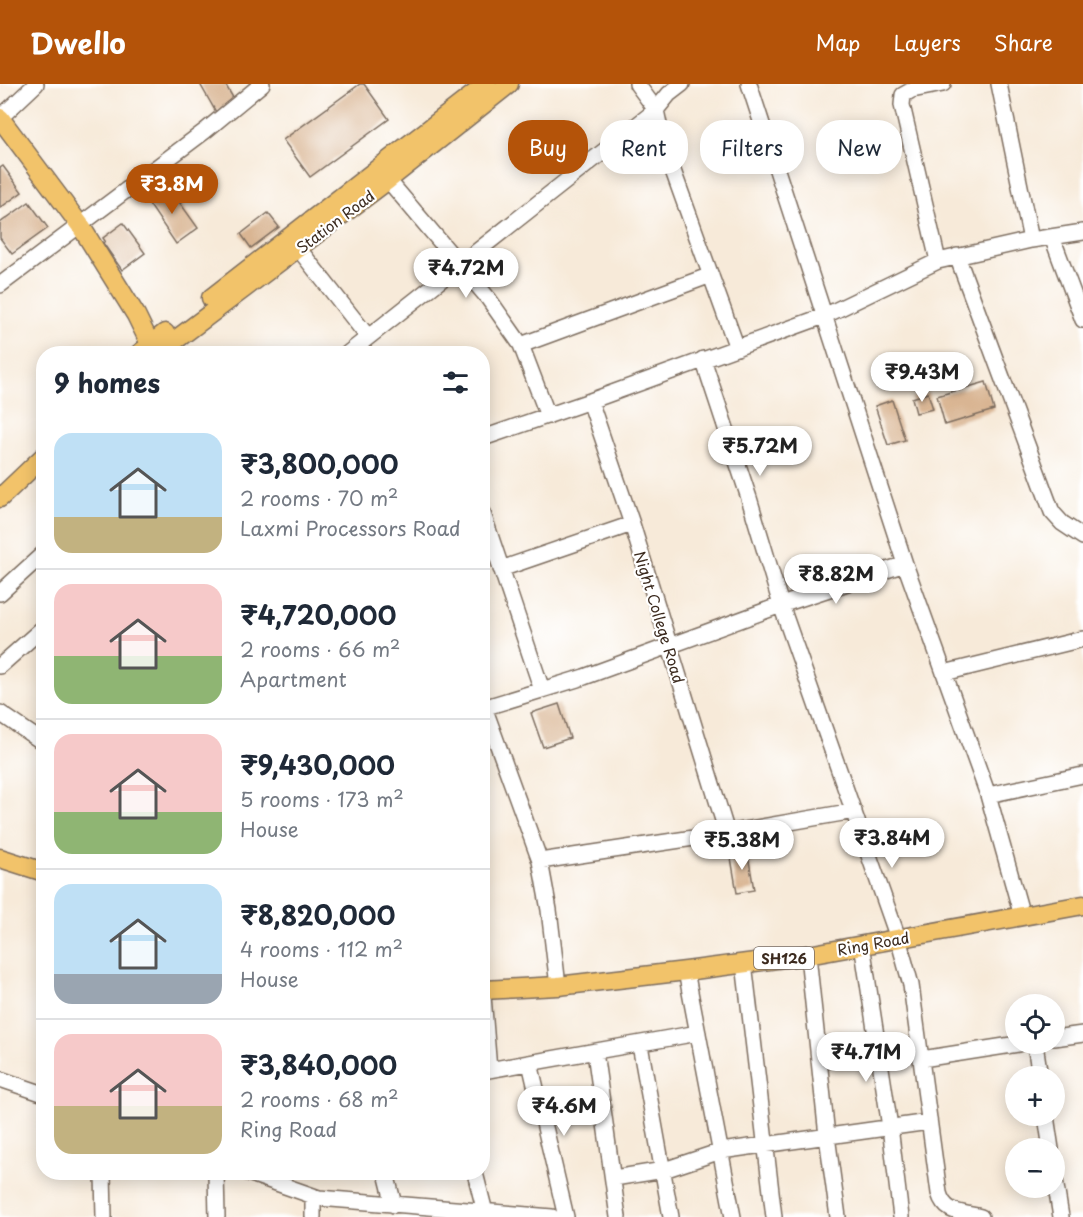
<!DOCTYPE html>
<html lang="en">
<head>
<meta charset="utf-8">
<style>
  body { margin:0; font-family:"Playpen Sans",sans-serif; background:#f2f2f3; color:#1f2937; height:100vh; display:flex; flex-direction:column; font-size:22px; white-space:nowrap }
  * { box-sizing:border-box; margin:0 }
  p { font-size:20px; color:#747a83 }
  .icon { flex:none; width:33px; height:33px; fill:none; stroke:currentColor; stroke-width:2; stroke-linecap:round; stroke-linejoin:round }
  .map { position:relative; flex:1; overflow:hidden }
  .sheet { position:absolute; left:36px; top:262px; width:454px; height:834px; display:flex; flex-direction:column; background:#fff; border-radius:24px; box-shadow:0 3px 15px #0003 }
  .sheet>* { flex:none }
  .top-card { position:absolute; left:508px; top:36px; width:484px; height:54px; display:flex; gap:12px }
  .fabs { position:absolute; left:1005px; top:910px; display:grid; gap:12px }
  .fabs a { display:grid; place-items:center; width:60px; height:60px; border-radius:50%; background:#fff; box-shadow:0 3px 15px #0003; font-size:30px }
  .price { position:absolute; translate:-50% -51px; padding:0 14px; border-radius:21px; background:#fff; color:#222; font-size:20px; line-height:39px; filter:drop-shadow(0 2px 3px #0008) }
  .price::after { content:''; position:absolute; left:50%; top:36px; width:18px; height:14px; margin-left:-9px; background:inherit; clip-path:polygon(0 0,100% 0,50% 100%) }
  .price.current { background:#b45309; color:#fff }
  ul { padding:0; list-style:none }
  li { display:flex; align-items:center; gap:18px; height:150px; padding:0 18px }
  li+li { border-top:2px solid #e0e1e3 }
  li span { display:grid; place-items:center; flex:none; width:168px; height:120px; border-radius:18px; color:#555 }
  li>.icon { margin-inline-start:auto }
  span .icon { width:72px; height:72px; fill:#fffc; stroke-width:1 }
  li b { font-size:26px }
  h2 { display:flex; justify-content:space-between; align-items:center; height:72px; padding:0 18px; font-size:26px }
  .tag { padding:0 21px; border-radius:24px; background:#fff; box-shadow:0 3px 15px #0003; font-size:21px; line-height:54px }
  .tag.current { background:#b45309; color:#fff }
  header { display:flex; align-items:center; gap:36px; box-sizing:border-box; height:84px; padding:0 30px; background:#b45309; color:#fff }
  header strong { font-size:28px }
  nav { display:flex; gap:33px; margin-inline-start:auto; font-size:21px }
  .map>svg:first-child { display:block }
  .building { fill:#d9b593 }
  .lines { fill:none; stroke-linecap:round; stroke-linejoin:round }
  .minor-casing { stroke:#7d6d5f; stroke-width:18 }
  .major-casing { stroke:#7d6d5f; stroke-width:21 }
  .minor { stroke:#fff; stroke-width:15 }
  .major { stroke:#f2c36a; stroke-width:18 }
  .labels { text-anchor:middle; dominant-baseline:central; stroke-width:4.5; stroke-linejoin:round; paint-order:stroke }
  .shield { fill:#fff; stroke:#766a62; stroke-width:1.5 }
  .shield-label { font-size:14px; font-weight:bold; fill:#3b2a1e }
  .street-label { font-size:15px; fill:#3b2a1e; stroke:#fff }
</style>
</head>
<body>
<header>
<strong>Dwello</strong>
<nav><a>Map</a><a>Layers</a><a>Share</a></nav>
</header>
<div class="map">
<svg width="1083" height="1133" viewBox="0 0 1083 1133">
  <rect width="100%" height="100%" fill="#fff"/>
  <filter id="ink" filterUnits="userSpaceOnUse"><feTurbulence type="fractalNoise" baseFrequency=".0167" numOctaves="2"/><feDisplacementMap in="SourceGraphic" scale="12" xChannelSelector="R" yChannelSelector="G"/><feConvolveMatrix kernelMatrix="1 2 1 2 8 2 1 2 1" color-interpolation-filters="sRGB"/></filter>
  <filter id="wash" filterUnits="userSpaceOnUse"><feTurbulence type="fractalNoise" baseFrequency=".008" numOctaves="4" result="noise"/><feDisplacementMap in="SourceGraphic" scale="24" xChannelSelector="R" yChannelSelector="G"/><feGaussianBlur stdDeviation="1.35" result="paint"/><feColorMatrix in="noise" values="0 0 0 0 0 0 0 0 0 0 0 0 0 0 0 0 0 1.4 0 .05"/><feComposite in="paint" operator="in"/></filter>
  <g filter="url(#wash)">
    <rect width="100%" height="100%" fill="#f7ead9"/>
    <g id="blocks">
      <path class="building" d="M200 0H225L235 17 216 28Z
        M360 0H364L389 35 310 93 283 56Z
        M3 82 22 108 0 124V84Z
        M168 102 198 144 176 160 147 117Z
        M29 118 48 144 12 170 0 154V139Z
        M268 129 279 143 251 164 241 150Z
        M123 139 145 169 122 186 103 159 105 157 103 154Z
        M986 298 994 326 945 341 937 312Z
        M928 309 933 325 916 329 912 314Z
        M892 316 905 356 888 361 875 322Z
        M559 620 570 654 543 663 531 629Z
        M747 765 754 806 737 809 730 768Z"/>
    </g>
  </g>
  <g filter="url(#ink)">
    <use href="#blocks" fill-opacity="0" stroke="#7d6d5f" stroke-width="1.5"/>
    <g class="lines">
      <defs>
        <path id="minor" d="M637 0 656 26 663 59 737 264
          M999 0 1031 156
          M0 34 36 0
          M388 96 488 214 521 261 548 332
          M1052 153 1083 236
          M298 164 368 253
          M957 172 1052 428 1062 439 1083 453
          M938 177 902 21 903 11 912 6 943 0
          M0 201 205 47 262 0
          M521 261 711 191
          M347 270 656 26 669 10 682 0
          M703 275 749 414 781 521 898 854 911 901 939 1109C945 1130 961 1128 981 1133
          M590 317 632 440 727 749
          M483 354 590 317 824 232 938 177 1031 156 1083 148
          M483 430 542 606
          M905 480 988 711 1022 832
          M501 485 632 440
          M0 509 44 469
          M0 582 44 543
          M944 589 1083 555
          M484 623 540 777 549 826 558 902
          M483 624 584 593 781 521 905 480 749 0
          M0 629 44 659
          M988 711 1083 691
          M540 777 727 749 854 727
          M862 860 890 1043 901 1133
          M808 871 827 1052 838 1133
          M744 879 774 1133
          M686 887 733 1133
          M483 912 489 986
          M1054 954 1083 950
          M1035 960 1040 993
          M640 961 671 1133
          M595 968 618 1133
          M922 975 1018 960
          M530 979 566 1133
          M483 987 698 949
          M0 995 44 1010
          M1046 1032 1051 1065
          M103 1089 104 1133
          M216 1089 217 1133
          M248 1089 319 1114 552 1133
          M386 1089 394 1121
          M475 1089 485 1128
          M1054 1090 1061 1133
          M614 1094 664 1086 721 1067 929 1038
          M313 1112V1133"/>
        <path id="major" d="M0 34 80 141 136 231 155 270
          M211 214 487 0
          M139 270 165 249
          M157 270 388 96 509 0
          M0 414 44 372
          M0 774 44 788
          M483 906 558 902 686 887 808 871 1083 821"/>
      </defs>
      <use href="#minor" class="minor-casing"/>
      <use href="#major" class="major-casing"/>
      <use href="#minor" class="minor"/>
      <use href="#major" class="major"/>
    </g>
  </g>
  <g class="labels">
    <rect class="shield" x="754" y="863" width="60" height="22" rx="4.5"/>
    <g class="shield-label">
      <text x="784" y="874">SH126</text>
    </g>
    <g class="street-label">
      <text transform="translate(335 137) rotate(-37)">Station Road</text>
      <text transform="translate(660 533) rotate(73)">Night College Road</text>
      <text transform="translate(873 859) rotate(-10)">Ring Road</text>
    </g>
  </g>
</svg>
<div class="fabs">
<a><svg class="icon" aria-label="locate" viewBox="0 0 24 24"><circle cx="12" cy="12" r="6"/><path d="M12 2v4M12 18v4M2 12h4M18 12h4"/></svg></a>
<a>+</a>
<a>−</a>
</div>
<b class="price current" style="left:172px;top:131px">₹3.8M</b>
<b class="price" style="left:466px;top:215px">₹4.72M</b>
<b class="price" style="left:922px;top:319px">₹9.43M</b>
<b class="price" style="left:760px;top:393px">₹5.72M</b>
<b class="price" style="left:836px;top:521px">₹8.82M</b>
<b class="price" style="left:892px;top:785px">₹3.84M</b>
<b class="price" style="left:742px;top:787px">₹5.38M</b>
<b class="price" style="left:866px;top:999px">₹4.71M</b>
<b class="price" style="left:564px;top:1053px">₹4.6M</b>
<div class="top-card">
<a class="tag current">Buy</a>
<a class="tag">Rent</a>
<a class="tag">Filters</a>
<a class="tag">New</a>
</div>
<section class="sheet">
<h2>9 homes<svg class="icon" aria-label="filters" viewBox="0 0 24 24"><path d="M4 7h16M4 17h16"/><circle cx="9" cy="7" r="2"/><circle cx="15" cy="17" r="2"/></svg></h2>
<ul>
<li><span style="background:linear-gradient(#bfe0f5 70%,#c2b280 0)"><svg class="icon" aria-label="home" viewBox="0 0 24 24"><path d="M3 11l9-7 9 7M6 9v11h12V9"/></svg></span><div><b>₹3,800,000</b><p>2 rooms · 70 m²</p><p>Laxmi Processors Road</p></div></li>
<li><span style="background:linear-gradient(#f6c9c9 60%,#8fb573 0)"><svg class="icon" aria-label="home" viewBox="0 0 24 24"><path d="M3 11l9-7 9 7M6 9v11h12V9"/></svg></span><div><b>₹4,720,000</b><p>2 rooms · 66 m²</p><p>Apartment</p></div></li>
<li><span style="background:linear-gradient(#f6c9c9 65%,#8fb573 0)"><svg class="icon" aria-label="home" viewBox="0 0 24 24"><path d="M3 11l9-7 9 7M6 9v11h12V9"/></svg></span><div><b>₹9,430,000</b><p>5 rooms · 173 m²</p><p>House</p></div></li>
<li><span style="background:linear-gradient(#bfe0f5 75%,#9aa5b1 0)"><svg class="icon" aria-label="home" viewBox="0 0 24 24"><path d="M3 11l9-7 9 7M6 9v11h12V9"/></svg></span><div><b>₹8,820,000</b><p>4 rooms · 112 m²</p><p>House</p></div></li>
<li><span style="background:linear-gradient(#f6c9c9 60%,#c2b280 0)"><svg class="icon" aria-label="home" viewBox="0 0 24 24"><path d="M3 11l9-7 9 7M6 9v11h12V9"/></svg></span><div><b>₹3,840,000</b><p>2 rooms · 68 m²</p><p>Ring Road</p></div></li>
</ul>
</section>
</div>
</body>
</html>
